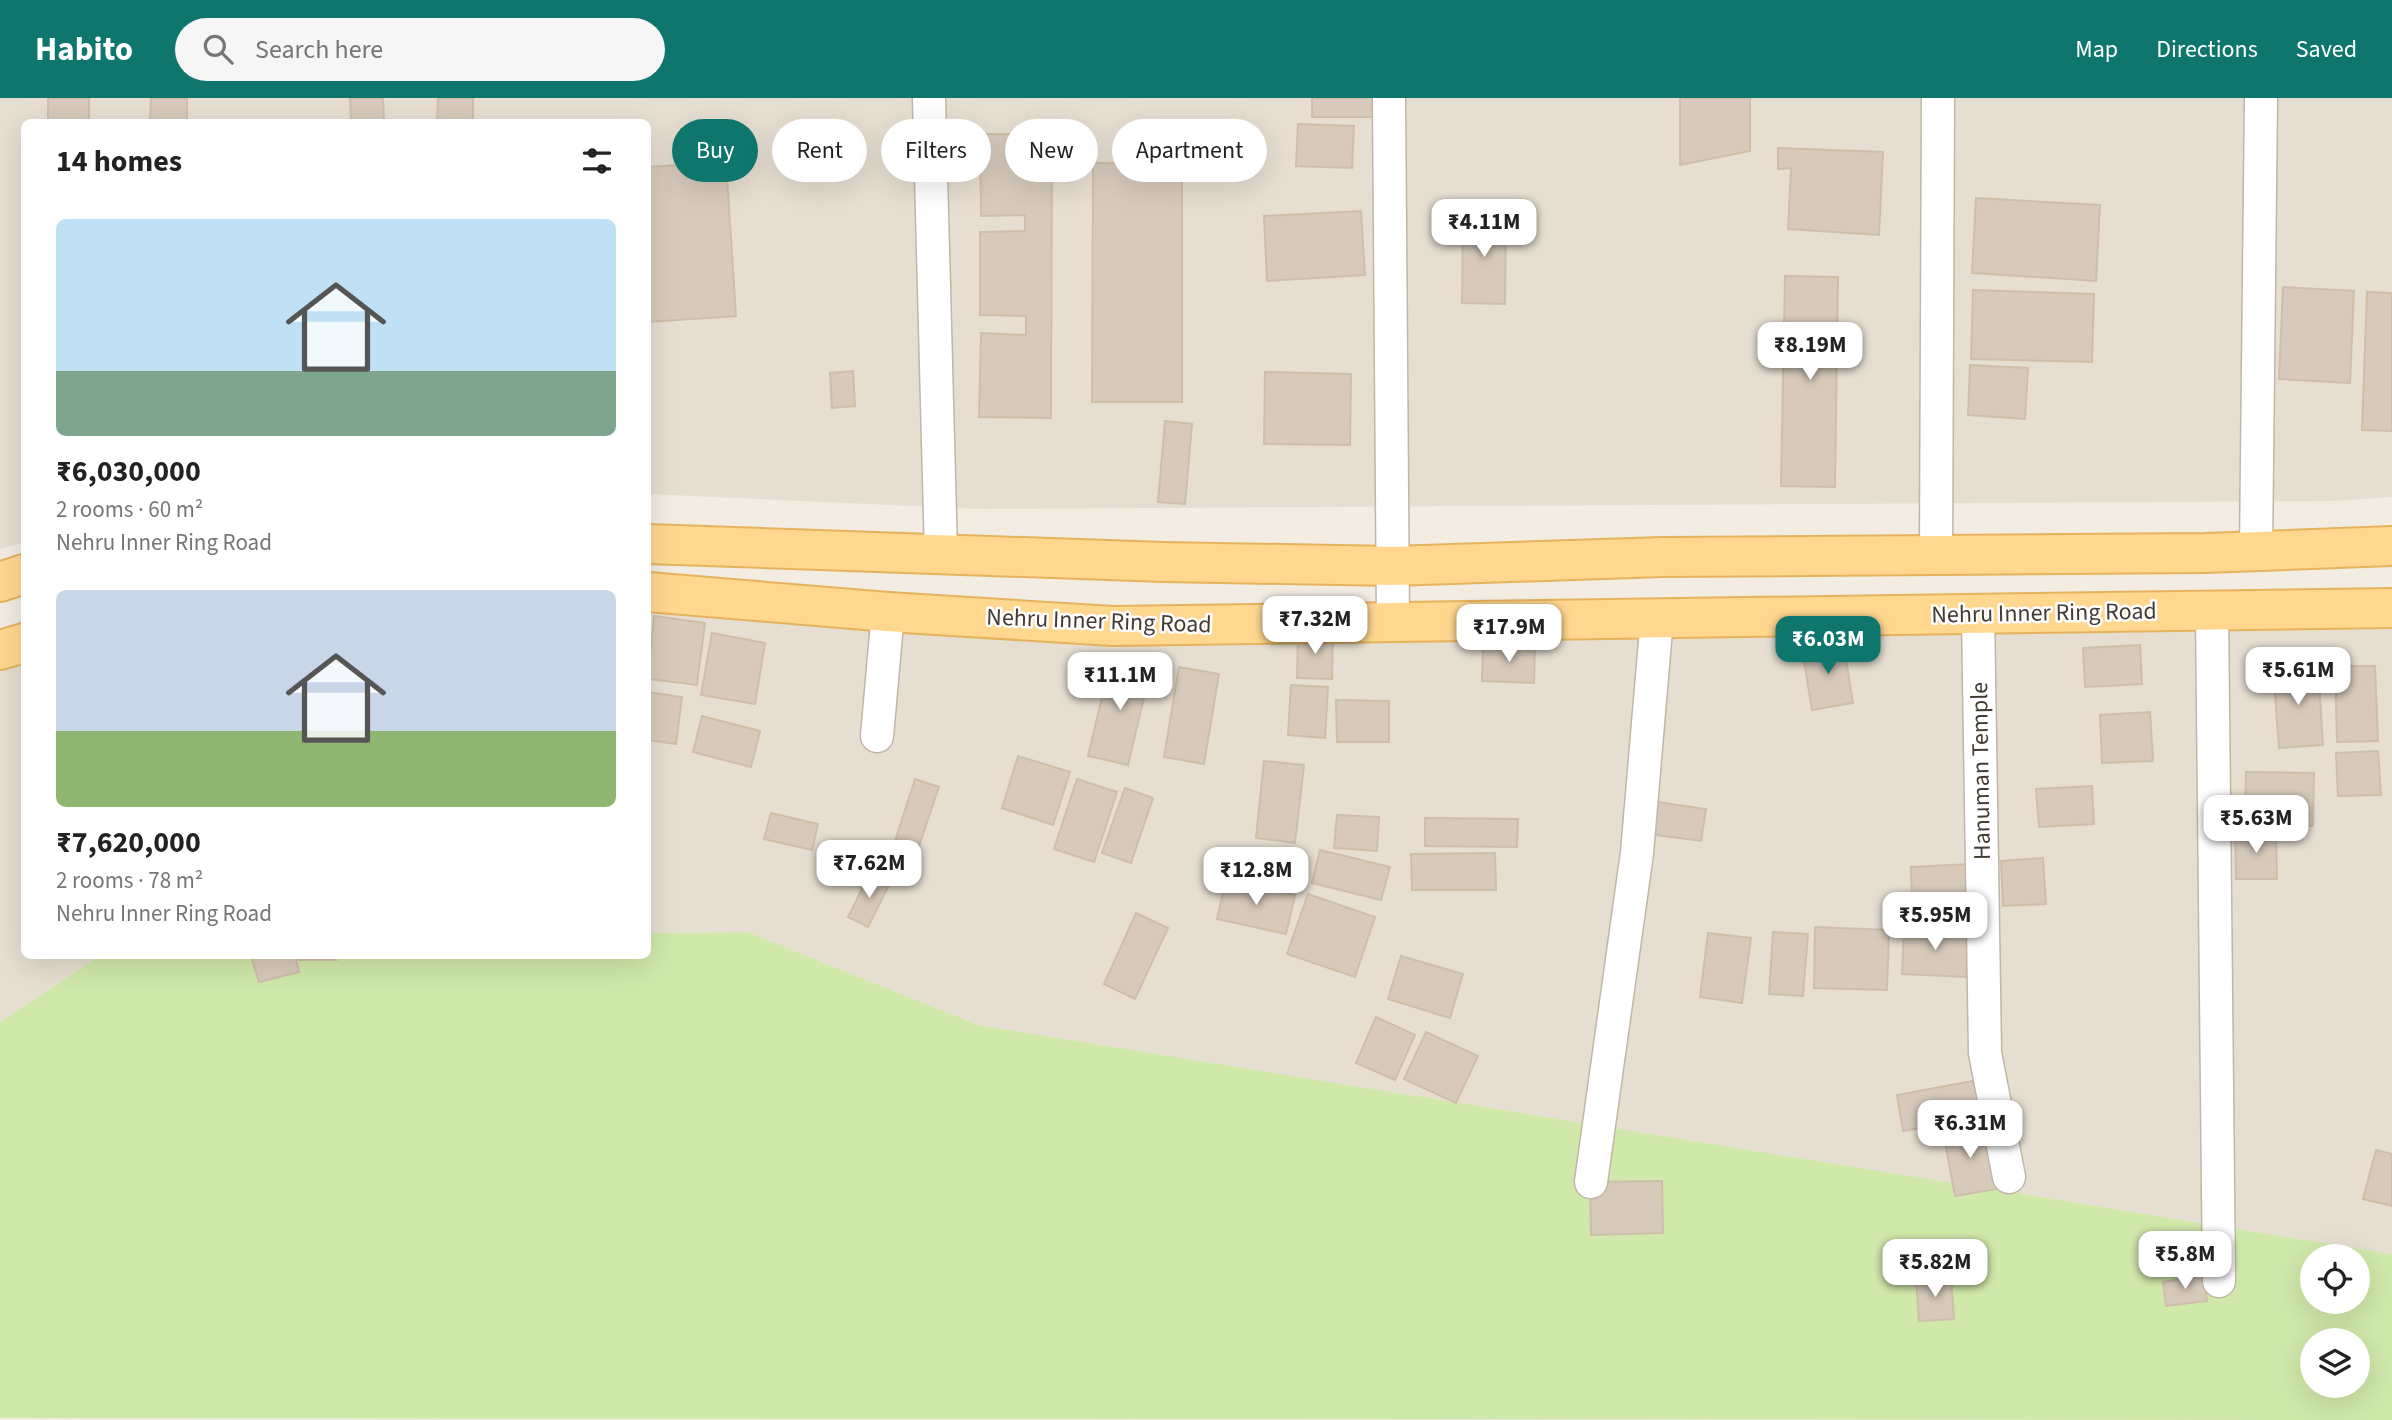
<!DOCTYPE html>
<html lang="en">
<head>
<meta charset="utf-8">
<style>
  body { margin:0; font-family:"Source Sans 3",sans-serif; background:#f6f6f6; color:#222; height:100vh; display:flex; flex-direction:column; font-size:26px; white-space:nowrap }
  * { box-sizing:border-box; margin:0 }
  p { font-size:23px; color:#767676 }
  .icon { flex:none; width:38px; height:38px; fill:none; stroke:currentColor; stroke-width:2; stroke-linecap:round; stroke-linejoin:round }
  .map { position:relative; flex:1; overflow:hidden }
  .drawer { position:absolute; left:21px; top:21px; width:630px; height:840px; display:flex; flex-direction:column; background:#fff; border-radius:10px; box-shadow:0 7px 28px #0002 }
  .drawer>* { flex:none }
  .top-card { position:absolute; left:672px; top:21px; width:665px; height:63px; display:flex; gap:14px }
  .buttons { position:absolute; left:2300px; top:1146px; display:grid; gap:14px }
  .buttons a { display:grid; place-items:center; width:70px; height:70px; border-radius:50%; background:#fff; box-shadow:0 7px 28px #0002; font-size:35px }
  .price { position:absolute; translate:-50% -60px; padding:0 16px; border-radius:14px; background:#fff; color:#222; font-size:23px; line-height:46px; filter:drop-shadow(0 2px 4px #0008) }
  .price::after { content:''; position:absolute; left:50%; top:42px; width:21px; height:16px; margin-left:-10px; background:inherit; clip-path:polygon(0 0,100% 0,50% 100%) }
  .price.active { background:#0f766e; color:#fff }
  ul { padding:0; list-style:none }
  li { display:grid; align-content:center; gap:14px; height:371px; padding:0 35px }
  li span { display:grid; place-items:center; height:217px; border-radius:10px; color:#555 }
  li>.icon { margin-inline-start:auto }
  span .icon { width:126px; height:126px; fill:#fffc; stroke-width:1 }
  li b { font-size:30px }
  h2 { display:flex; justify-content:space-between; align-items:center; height:84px; padding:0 35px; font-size:30px }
  .tag { padding:0 24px; border-radius:32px; background:#fff; box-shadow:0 7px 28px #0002; font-size:24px; line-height:63px }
  .tag.active { background:#0f766e; color:#fff }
  header { display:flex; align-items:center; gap:42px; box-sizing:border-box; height:98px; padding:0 35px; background:#0f766e; color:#fff }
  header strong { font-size:33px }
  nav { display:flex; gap:38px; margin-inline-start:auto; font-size:24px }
  .search { width:490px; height:63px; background:#f6f6f6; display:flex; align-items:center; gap:18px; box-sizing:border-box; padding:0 24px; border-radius:38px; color:#767676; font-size:26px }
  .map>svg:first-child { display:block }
  .residential { fill:#e6ded1 }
  .green { fill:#d0e8aa; fill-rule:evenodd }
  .building { fill:#d7cabb; stroke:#cfbeab; stroke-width:2 }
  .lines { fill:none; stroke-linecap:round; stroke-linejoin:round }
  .minor-casing { stroke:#c1b6a8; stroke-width:35 }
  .primary-casing { stroke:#e6b35d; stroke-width:42 }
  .minor { stroke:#fff; stroke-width:32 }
  .primary { stroke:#ffd78f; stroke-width:38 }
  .labels { text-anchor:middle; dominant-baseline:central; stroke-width:5; stroke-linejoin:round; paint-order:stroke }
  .street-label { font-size:24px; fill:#443c33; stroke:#fff }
</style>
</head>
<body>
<header>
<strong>Habito</strong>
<div class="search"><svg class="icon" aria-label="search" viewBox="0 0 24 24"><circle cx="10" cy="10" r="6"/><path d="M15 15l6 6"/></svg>Search here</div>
<nav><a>Map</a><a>Directions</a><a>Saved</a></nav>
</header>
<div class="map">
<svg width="2392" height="1322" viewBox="0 0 2392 1322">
  <rect width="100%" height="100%" fill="#f2ece3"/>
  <path class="residential" d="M0 0H2392V399L2333 403 981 411 648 396V24H24V445L0 451Z
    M648 482 1000 528 2392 510V1156L978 927 748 834 648 835Z
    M24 531V858H99L0 924V539Z"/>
  <path class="green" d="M748 834 978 927 2392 1156V1322L0 1320V924L99 858H648V835ZM2312 1158H2357V1204H2312ZM2312 1242H2357V1288H2312Z"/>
  <path class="building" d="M48 0H89V24H48Z
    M151 0H187V24H150Z
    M350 0H383L384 24H351Z
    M438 0H473V24H437Z
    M1312 0H1375V19H1312Z
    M1680 0H1750V53L1680 67Z
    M1298 26 1354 28 1352 70 1296 68Z
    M980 36H1052L1051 320 979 319 981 235 1026 237V218L980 217V134L1025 133V117L981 118Z
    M1778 50 1883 54 1879 137 1788 131 1791 70 1778 71Z
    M726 64 736 218 648 224V69Z
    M1093 65 1182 66V304H1092Z
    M1976 100 2100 107 2096 183 1972 175Z
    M1361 113 1365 177 1267 183 1264 118Z
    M1463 117 1506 118 1505 206 1462 205Z
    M1785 178 1838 179 1835 389 1781 388Z
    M2283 189 2354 193 2350 285 2279 281Z
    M1973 192 2094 196 2092 264 1971 261Z
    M2367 194 2392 195V333L2362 332Z
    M1970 267 2028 270 2025 321 1968 317Z
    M853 273 855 308 832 310 830 275Z
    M1265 274 1351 276 1350 347 1264 346Z
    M1165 323 1192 326 1185 406 1158 404Z
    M654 518 705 525 697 587 648 581Z
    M712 535 765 545 755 606 701 597Z
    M1298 536 1333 537 1332 581 1297 580Z
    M1843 543 1853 605 1812 612 1802 550Z
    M1483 547 1535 549 1534 585 1482 583Z
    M2140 547 2142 586 2085 589 2083 550Z
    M1111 561 1151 570 1128 667 1088 658Z
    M2318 568 2323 647 2279 650 2273 570Z
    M2335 568H2375L2378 643 2337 644Z
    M1179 569 1219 576 1204 666 1164 659Z
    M1291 587 1328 589 1325 640 1288 637Z
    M648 594 682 599 676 646 648 642Z
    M1336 602 1389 603V644H1337Z
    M2150 614 2153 663 2102 665 2100 617Z
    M702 618 760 633 751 669 693 654Z
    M2378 653 2381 697 2338 698 2336 655Z
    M1018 658 1070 674 1053 727 1002 710Z
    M1264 663 1304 667 1295 745 1256 740Z
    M2246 674 2314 675 2313 728 2245 727Z
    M915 681 939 689 918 751 895 743Z
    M1077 681 1117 694 1094 764 1054 751Z
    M2092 688 2094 726 2039 729 2036 691Z
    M1125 690 1153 700 1131 765 1102 755Z
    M1651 703 1706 711 1701 743 1647 736Z
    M771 715 818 726 812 752 764 741Z
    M1337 717 1379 719 1377 753 1334 750Z
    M1425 720 1518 721 1517 749 1425 748Z
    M2276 733 2277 781H2236L2235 734Z
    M1320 752 1390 769 1381 802 1312 785Z
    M1495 755 1496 792H1412L1411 756Z
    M2043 760 2046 806 2003 808 2001 763Z
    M1972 766 1973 802 1912 805 1911 769Z
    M870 775 890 785 868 829 848 819Z
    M1226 781 1295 797 1286 836 1217 821Z
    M1308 796 1375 819 1355 879 1287 856Z
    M1136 815 1168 830 1135 901 1104 886Z
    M1815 829 1889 832 1887 892 1814 890Z
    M1904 829 1968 831 1966 879 1902 876Z
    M1773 834 1808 836 1803 898 1769 896Z
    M1708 835 1751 840 1742 905 1700 899Z
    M251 858H295L299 874 259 884Z
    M299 858H335L336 862H299Z
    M1401 858 1463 876 1450 920 1388 901Z
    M1376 919 1415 937 1395 982 1356 965Z
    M1426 934 1478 958 1456 1005 1404 981Z
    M1978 982 1985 1018 1903 1033 1897 997Z
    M1984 1025 1996 1091 1955 1098 1943 1033Z
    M2376 1052 2392 1056V1108L2363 1101Z
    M1662 1083 1663 1135 1591 1137 1590 1084Z
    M2203 1177 2207 1203 2166 1208 2163 1184Z
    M1951 1178 1954 1221 1919 1223 1916 1181Z"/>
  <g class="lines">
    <defs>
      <path id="minor" d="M929 0 941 457
        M1389 0 1393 523
        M2256 454 2261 0
        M1936 456 1938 0
        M2212 513 2219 1183
        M1978 516 1985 955 2009 1079
        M877 638 888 514
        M1591 1084 1637 755 1657 520"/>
      <path id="primary" d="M648 446 1164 464 1393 468 1663 459 2205 455 2392 448
        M0 484 24 476
        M648 494 888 514 1113 528 2392 510
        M0 552 24 545"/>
    </defs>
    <use href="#minor" class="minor-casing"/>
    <use href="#primary" class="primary-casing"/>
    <use href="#minor" class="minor"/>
    <use href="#primary" class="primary"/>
  </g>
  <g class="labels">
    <g class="street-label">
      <text transform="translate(2044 515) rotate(-1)">Nehru Inner Ring Road</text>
      <text transform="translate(1099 523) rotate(2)">Nehru Inner Ring Road</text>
      <text transform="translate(1981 673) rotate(-91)">Hanuman Temple</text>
    </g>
  </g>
</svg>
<div class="buttons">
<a><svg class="icon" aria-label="locate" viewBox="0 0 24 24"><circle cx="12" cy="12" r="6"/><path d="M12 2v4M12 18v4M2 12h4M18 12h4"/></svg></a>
<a><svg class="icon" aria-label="layers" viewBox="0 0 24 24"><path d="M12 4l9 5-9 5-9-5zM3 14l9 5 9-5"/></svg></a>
</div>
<b class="price" style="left:1484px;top:161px">₹4.11M</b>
<b class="price" style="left:1810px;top:284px">₹8.19M</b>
<b class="price" style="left:1315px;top:558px">₹7.32M</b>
<b class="price" style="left:1509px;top:566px">₹17.9M</b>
<b class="price active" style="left:1828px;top:578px">₹6.03M</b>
<b class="price" style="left:2298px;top:609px">₹5.61M</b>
<b class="price" style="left:1120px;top:614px">₹11.1M</b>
<b class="price" style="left:2256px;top:757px">₹5.63M</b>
<b class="price" style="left:869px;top:802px">₹7.62M</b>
<b class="price" style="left:1256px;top:809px">₹12.8M</b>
<b class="price" style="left:1935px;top:854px">₹5.95M</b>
<b class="price" style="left:1970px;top:1062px">₹6.31M</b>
<b class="price" style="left:2185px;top:1193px">₹5.8M</b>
<b class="price" style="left:1935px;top:1201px">₹5.82M</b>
<div class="top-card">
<a class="tag active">Buy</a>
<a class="tag">Rent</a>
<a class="tag">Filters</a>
<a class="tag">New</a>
<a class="tag">Apartment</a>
</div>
<section class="drawer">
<h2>14 homes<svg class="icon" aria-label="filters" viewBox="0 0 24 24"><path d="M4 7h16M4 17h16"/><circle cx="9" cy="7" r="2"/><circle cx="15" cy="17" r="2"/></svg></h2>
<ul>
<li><span style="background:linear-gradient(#bfe0f5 70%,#7fa58c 0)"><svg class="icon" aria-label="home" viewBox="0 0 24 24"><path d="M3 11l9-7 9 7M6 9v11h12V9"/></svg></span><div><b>₹6,030,000</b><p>2 rooms · 60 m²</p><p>Nehru Inner Ring Road</p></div></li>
<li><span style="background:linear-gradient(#c9d6e8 65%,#8fb573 0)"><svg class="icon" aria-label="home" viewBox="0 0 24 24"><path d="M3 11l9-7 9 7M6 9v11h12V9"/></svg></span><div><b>₹7,620,000</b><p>2 rooms · 78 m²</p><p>Nehru Inner Ring Road</p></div></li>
</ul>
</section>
</div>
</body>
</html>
